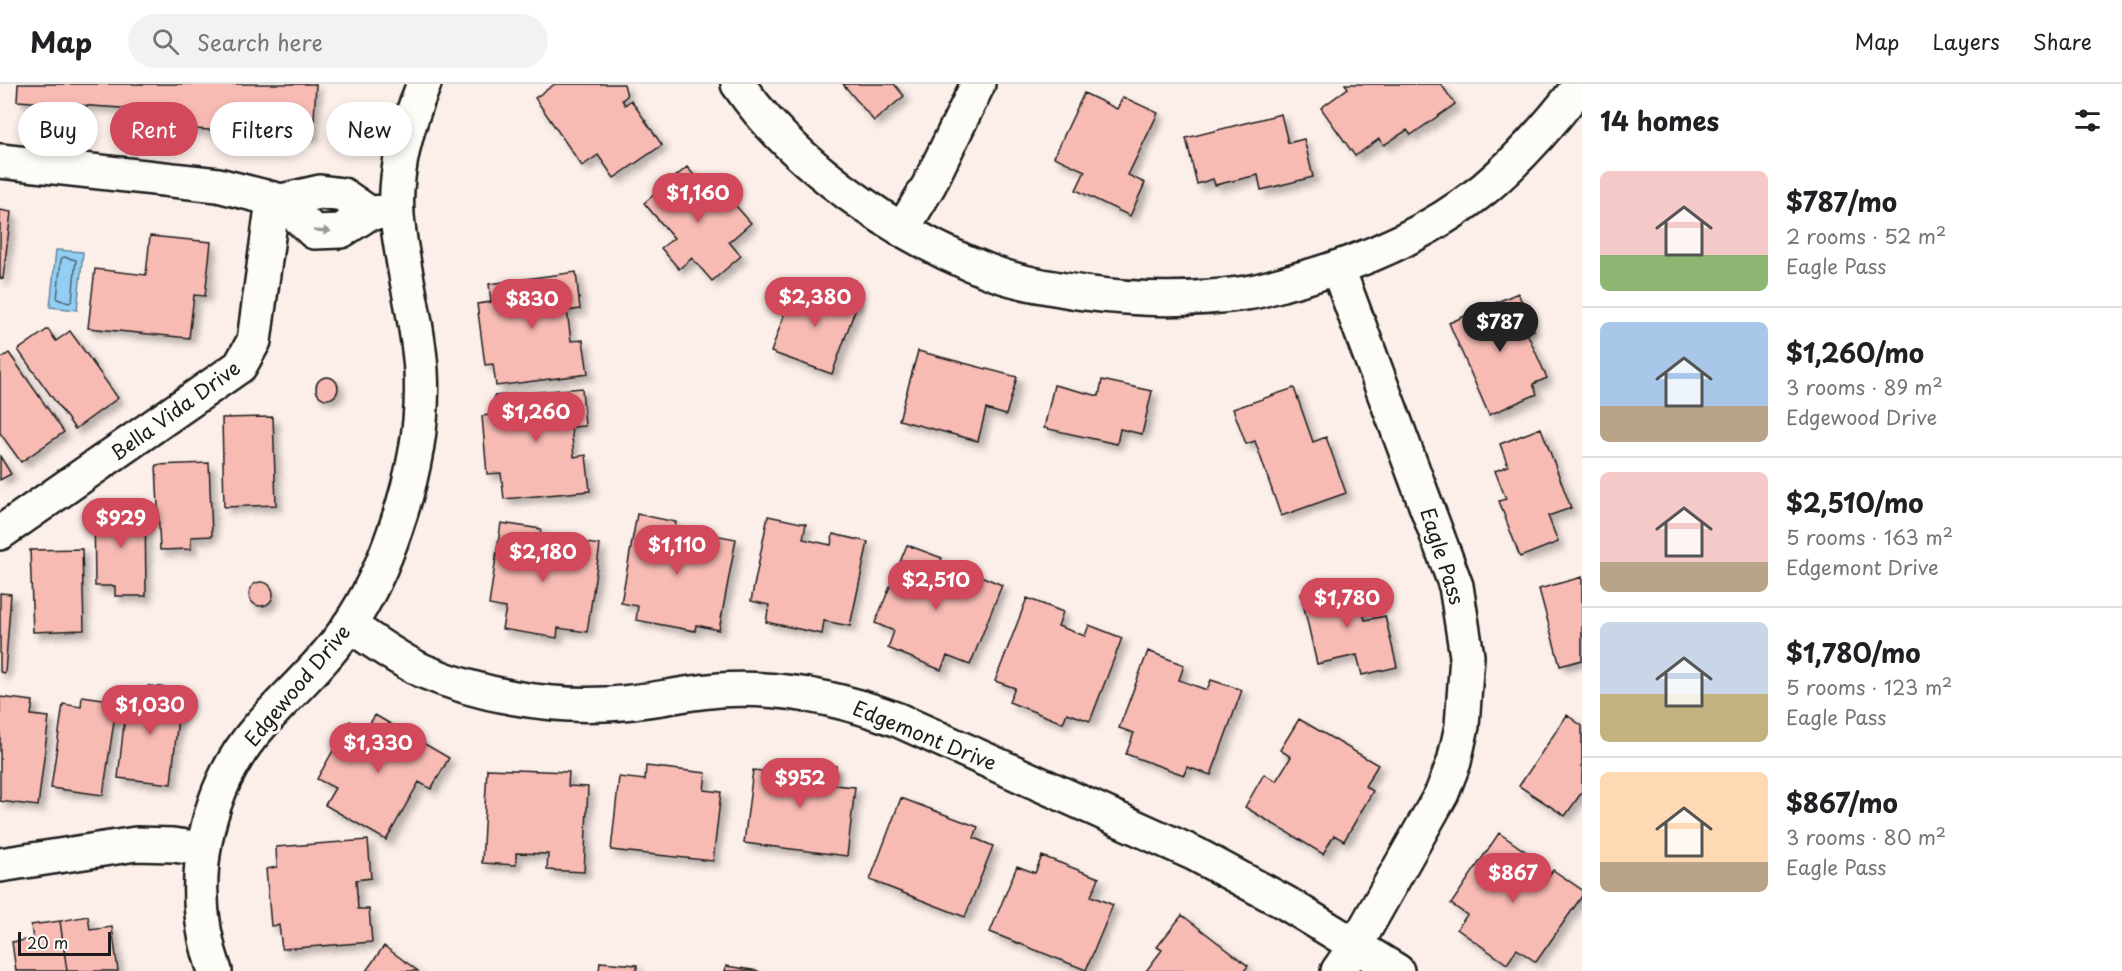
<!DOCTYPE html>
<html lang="en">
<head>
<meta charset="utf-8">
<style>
  body { margin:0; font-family:"Playpen Sans",sans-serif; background:#f2f2f2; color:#202124; height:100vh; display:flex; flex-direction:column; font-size:22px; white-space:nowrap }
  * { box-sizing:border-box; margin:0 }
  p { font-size:20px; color:#757577 }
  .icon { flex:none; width:33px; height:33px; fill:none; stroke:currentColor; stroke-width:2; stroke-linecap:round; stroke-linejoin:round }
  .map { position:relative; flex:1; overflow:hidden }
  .sheet { display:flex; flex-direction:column; background:#fff; width:540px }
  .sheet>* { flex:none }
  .guide { position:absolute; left:18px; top:18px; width:570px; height:54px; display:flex; gap:12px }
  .scale { position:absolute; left:18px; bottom:15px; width:93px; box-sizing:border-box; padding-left:6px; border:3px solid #1c1c1c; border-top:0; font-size:16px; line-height:21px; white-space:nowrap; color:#1c1c1c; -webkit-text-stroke:4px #fdfcf7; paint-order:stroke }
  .price { position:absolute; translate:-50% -51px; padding:0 14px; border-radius:21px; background:#d1495b; color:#fff; font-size:20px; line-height:39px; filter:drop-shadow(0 2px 3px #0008) }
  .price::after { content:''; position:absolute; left:50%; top:36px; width:18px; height:14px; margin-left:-9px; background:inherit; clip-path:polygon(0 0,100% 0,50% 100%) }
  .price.active { background:#222; color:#fff }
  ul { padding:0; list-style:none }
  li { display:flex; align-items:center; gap:18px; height:150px; padding:0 18px }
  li+li { border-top:2px solid #e0e0e0 }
  li span { display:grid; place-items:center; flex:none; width:168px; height:120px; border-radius:9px; color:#555 }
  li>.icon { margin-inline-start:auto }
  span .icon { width:72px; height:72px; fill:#fffc; stroke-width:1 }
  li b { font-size:26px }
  h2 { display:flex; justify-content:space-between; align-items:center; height:72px; padding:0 18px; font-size:26px }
  .pill { padding:0 21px; border-radius:27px; background:#fff; box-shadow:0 3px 9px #0003; font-size:21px; line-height:54px }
  .pill.active { background:#d1495b; color:#fff }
  header { display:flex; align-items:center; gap:36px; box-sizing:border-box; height:84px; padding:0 30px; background:#fff; border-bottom:2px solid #e0e0e0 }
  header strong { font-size:28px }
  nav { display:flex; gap:33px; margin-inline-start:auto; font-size:21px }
  .search { width:420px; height:54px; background:#f2f2f2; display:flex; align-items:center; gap:15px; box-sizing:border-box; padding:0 21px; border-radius:33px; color:#757577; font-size:22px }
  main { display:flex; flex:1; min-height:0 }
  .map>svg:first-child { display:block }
  .water { fill:#93cef3; stroke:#63879d; stroke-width:1.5 }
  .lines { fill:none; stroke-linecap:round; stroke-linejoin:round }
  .shore { stroke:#4c6372; stroke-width:1.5 }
  .building { fill:#f7bbb4; stroke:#1c1c1c; stroke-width:1.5; filter:url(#shadow) }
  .minor-casing { stroke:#1c1c1c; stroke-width:38 }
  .secondary-casing { stroke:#1c1c1c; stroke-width:38 }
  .minor { stroke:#fdfcf7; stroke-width:33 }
  .secondary { stroke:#fdfcf7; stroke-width:33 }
  .oneway { fill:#989794 }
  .labels { text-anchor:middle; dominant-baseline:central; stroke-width:6; stroke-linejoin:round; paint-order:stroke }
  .street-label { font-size:20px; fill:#1c1c1c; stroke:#fdfcf7 }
</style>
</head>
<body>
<header>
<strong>Map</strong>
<div class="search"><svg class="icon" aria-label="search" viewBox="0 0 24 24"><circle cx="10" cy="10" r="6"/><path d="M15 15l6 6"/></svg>Search here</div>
<nav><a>Map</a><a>Layers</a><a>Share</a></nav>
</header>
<main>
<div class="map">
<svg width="1582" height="887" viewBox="0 0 1582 887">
  <defs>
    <filter id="shadow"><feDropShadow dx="5.5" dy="5.5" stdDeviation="3" flood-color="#0004"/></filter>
  </defs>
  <rect width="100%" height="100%" fill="#fcefea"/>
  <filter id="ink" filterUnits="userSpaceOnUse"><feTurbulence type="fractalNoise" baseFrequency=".0167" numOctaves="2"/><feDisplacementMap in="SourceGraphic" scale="12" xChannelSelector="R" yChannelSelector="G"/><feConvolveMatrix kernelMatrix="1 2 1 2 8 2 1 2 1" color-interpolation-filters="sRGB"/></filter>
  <g filter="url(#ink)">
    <path class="water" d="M56 166 83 168 77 226 50 223Z"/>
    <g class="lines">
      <path class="shore" d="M64 173 76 176 72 217 69 219 57 215 61 175Z"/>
    </g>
    <path class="building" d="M18 0H316L313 53 166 43V27L17 17Z
      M555 0H624L627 12 622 16 625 21 631 16 662 61 614 94 598 71 582 82 535 14Z
      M843 0H894L904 12 874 37Z
      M1345 0H1441L1455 20 1411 51 1407 46 1384 61 1379 55 1355 72 1321 24 1348 4Z
      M1084 9 1117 25 1123 13 1158 29 1128 91 1145 99 1130 132 1076 106 1085 87 1054 73Z
      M1281 30 1288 59 1304 55 1313 93 1261 106 1258 91 1215 101 1213 95 1197 100 1186 54Z
      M687 83 719 120 728 113 751 139 729 158 741 172 712 197 692 174 679 185 661 164 674 154 644 119Z
      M0 126 11 128 3 195 0 194Z
      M150 152 211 158 205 212 194 211 189 254 88 244 95 185 146 191Z
      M576 188 580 225 567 227 571 257 583 256 588 290 496 302 493 280 485 281 477 220 491 218 489 200Z
      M794 202 822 212 826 203 859 215 832 290 771 268Z
      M1518 209 1534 246 1527 249 1547 294 1533 300 1537 310 1489 331 1449 239Z
      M48 245 56 257 70 247 118 314 75 345 18 266Z
      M918 267 1017 293 1006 331 986 325 978 357 899 336Z
      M9 269 64 348 21 378 0 349V275Z
      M316 304a11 11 0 1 1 22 0a11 11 0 1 1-22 0Z
      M1102 296 1152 307 1142 350 1120 345 1117 360 1044 344 1054 301 1099 312Z
      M582 304 585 342 571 343 574 373 586 371 590 407 504 415 501 389 487 390 482 332 496 330 494 312Z
      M1294 304 1313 358 1326 353 1346 409 1281 432 1255 357 1246 360 1233 325Z
      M273 333 276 421 224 423 222 334Z
      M1541 344 1571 424 1548 432 1558 458 1520 473 1499 417 1506 415 1495 387 1508 382 1500 360Z
      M0 372 11 390 0 396Z
      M209 379 212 452 191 453V465L160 466 156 381Z
      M94 421H145L146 512H115V502H95Z
      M637 430 676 438 674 454 702 459 704 449 736 455 719 546 696 541 695 547 636 536 638 522 621 519Z
      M768 432 806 440 803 455 831 461 833 450 868 458 850 542 824 537 822 550 766 538 769 521 751 517Z
      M501 439 541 445 538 461 567 466 569 456 600 461 587 548 558 544 557 554 502 545 506 524 489 521Z
      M907 461 942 474 936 489 964 499 969 487 1002 501 970 581 947 572 941 586 888 564 894 547 875 539Z
      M82 465 84 546 33 548 30 466Z
      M1582 493V576L1560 582 1539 505Z
      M1356 498 1365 536 1385 532 1397 583 1362 591 1357 571 1317 580 1301 510Z
      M249 510a12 12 0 1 1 24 0a12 12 0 1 1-24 0Z
      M0 509 11 510 5 589 0 588Z
      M1027 514 1063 528 1058 542 1085 552 1089 541 1122 554 1090 637 1067 629 1063 639 1009 618 1015 604 995 597Z
      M1148 567 1184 581 1179 596 1207 606 1211 596 1242 606 1211 691 1187 683 1184 691 1126 670 1134 649 1119 644Z
      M148 602 181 605 171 700 118 694 127 612 146 614Z
      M82 612 117 617 103 711 51 704 63 620 81 623Z
      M0 613 33 617 31 631 49 633 38 722 0 717Z
      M375 631 449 674 431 705 419 698 386 756 325 721 335 704 317 695 350 637 366 646Z
      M1567 631 1582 642V708L1565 732 1519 702Z
      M1299 635 1378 681 1365 702 1373 707 1344 757 1334 751 1323 770 1245 723 1264 690 1276 697 1291 673 1280 666Z
      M782 676 836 682 834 701 855 703 847 772 744 759 753 686 781 689Z
      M646 682 706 689 704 706 721 708 713 777 611 766 619 693 645 696Z
      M487 685 569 688 568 702 588 703 584 788 547 786 548 770 516 769V781L482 779Z
      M901 714 978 743 974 754 993 762 965 833 870 796Z
      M1499 749 1529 770 1521 781 1545 797 1553 786 1582 806V812L1536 878 1517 865 1507 880 1457 845 1467 831 1451 820Z
      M368 756 371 794 356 796 358 825H369L372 858 282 865 279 841 271 842 266 785 277 783 276 763Z
      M1042 772 1099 794 1091 812 1113 821 1086 886 990 848 1017 782 1035 789Z
      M1182 831 1248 882 1244 887H1146L1162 866 1157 863Z
      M88 832 90 846 112 843 118 887H67L60 837Z
      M60 837 67 887H16L12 858 33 855 31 841Z
      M384 862 418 887H366Z
      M600 878 637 881V887H599Z
      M726 882 759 887H725Z"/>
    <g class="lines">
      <defs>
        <path id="minor" d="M0 77 218 101 281 117 320 108 343 111 369 129
          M281 117 314 148 341 147 369 129 388 128
          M902 146 929 101 978 0
          M0 449 240 282 254 257 273 116
          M349 541C373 557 397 575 423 587 480 611 545 623 606 620 644 619 681 609 719 606 781 602 840 614 898 636L1195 770 1286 819 1397 887
          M0 781 136 760 173 761 202 765
          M215 887C186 807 202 707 259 643 289 609 323 580 348 543 368 514 385 476 396 443 413 394 424 339 421 287 418 233 401 183 397 131 394 86 407 41 424 0
          M1338 887 1356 861 1442 709 1454 678 1462 642 1467 572 1456 502 1338 185"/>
        <path id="secondary" d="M738 0C775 54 828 98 882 133 915 154 951 173 988 187 1018 199 1052 204 1084 209 1137 216 1192 217 1246 209 1261 207 1275 202 1289 198 1358 180 1428 150 1484 105 1521 74 1552 38 1581 0"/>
      </defs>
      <use href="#minor" class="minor-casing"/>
      <use href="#secondary" class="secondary-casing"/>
      <use href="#minor" class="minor"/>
      <use href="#secondary" class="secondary"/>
    </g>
    <defs><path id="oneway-solid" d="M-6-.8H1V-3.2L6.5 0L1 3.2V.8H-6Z" transform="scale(1.5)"/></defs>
    <use class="oneway" href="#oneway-solid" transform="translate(322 147) rotate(3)"/>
  </g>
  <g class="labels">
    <g class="street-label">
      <text transform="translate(175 326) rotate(-36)">Bella Vida Drive</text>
      <text transform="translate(1443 472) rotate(72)">Eagle Pass</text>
      <text transform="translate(297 601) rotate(-50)">Edgewood Drive</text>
      <text transform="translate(925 651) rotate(22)">Edgemont Drive</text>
    </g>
  </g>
</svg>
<div class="scale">20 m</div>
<b class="price" style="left:698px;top:140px">$1,160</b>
<b class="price" style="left:815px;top:244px">$2,380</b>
<b class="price" style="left:532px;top:246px">$830</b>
<b class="price active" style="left:1500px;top:269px">$787</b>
<b class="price" style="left:536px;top:359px">$1,260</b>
<b class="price" style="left:121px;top:465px">$929</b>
<b class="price" style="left:677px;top:492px">$1,110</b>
<b class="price" style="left:543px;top:499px">$2,180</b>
<b class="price" style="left:936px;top:527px">$2,510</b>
<b class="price" style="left:1347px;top:545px">$1,780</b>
<b class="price" style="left:150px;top:652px">$1,030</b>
<b class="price" style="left:378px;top:690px">$1,330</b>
<b class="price" style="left:800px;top:725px">$952</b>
<b class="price" style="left:1513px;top:820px">$867</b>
<div class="guide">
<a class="pill">Buy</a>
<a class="pill active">Rent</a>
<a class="pill">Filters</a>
<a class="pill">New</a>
</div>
</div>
<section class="sheet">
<h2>14 homes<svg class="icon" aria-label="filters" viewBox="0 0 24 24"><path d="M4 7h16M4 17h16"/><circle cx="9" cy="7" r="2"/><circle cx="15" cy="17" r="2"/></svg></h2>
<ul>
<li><span style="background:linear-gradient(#f6c9c9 70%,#8fb573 0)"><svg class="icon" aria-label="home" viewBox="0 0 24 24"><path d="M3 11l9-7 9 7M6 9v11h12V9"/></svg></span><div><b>$787/mo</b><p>2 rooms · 52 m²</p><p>Eagle Pass</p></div></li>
<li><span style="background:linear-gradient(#a9c7e8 70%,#b9a48a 0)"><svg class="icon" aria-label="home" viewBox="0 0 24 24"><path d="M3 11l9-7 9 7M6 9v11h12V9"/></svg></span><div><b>$1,260/mo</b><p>3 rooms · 89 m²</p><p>Edgewood Drive</p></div></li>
<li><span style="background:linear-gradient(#f6c9c9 75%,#b9a48a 0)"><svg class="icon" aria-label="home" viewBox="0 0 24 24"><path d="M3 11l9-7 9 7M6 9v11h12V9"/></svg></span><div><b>$2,510/mo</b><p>5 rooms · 163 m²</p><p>Edgemont Drive</p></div></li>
<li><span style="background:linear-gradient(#c9d6e8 60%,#c2b280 0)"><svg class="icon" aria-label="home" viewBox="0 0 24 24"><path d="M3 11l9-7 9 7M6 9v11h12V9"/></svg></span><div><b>$1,780/mo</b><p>5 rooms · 123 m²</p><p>Eagle Pass</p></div></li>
<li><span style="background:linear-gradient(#ffd9b3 75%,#b9a48a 0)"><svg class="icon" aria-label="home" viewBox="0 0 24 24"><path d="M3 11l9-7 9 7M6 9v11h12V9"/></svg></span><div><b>$867/mo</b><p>3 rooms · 80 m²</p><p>Eagle Pass</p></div></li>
</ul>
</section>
</main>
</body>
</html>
